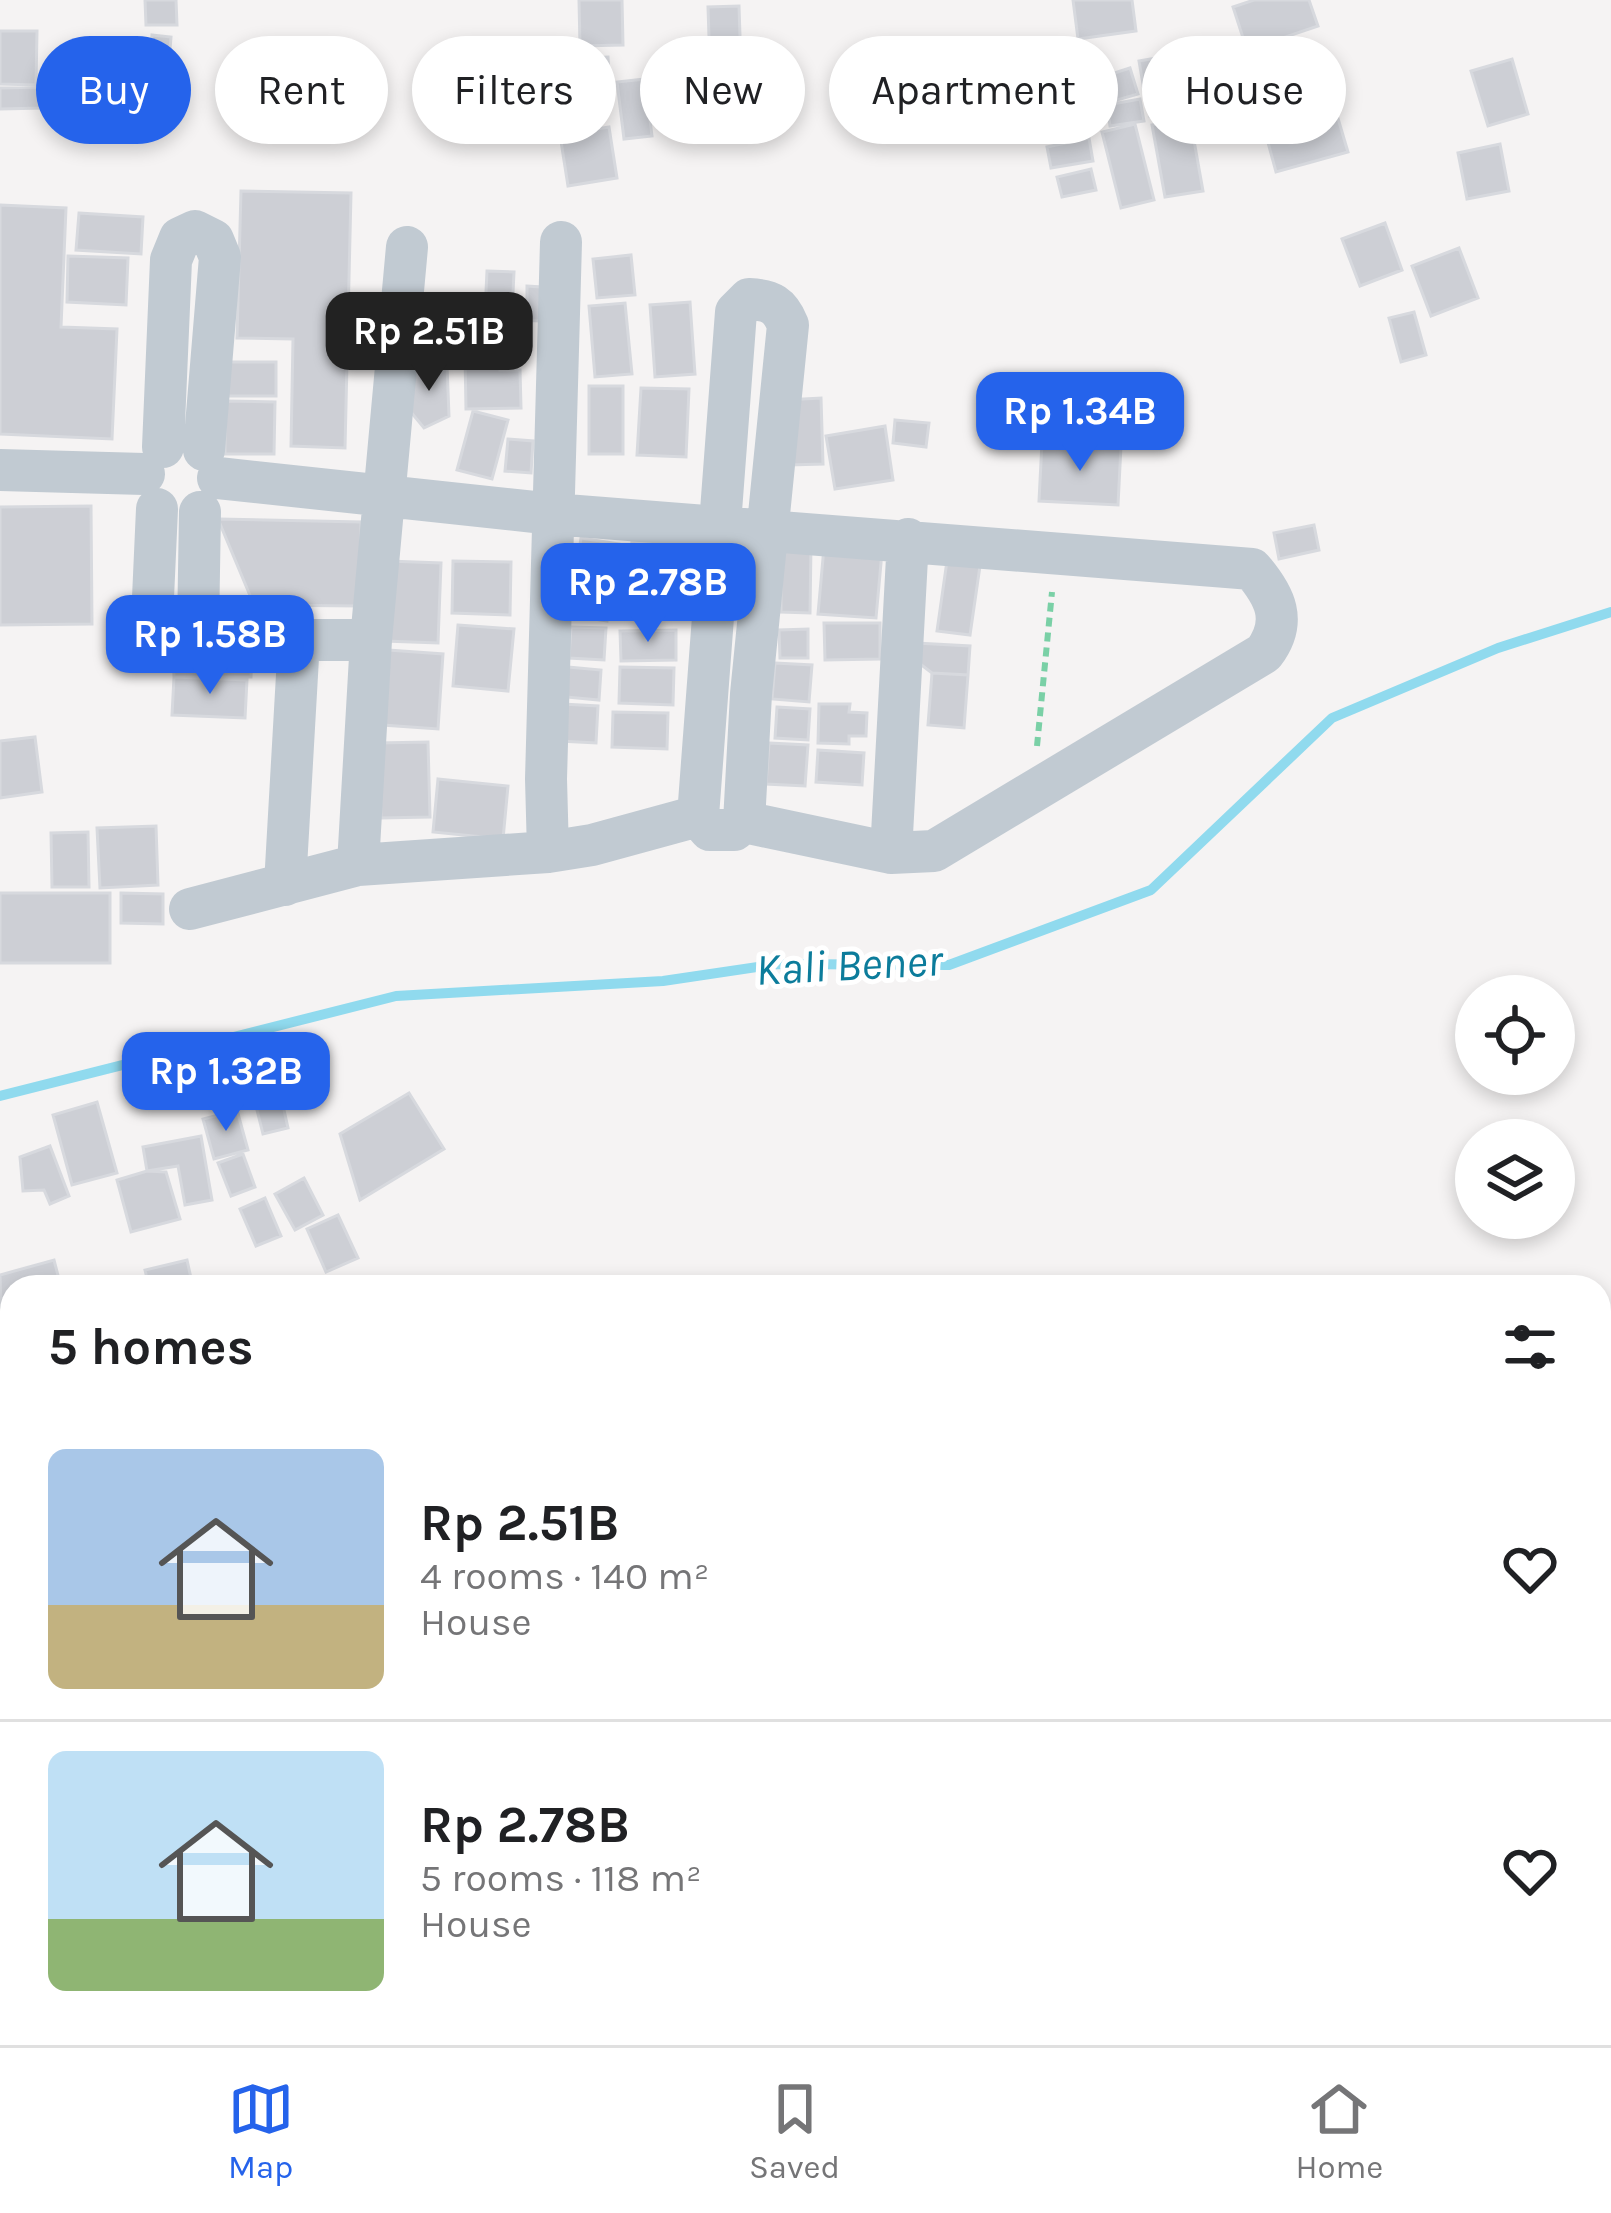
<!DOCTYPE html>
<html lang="en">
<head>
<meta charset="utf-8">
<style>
  body { margin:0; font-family:Karla,sans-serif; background:#f6f6f6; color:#202124; height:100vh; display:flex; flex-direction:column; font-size:45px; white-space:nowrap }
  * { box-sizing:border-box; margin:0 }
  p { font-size:39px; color:#757577 }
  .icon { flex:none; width:66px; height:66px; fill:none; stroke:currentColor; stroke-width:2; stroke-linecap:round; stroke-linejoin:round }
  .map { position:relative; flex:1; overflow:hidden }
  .details { position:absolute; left:0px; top:1275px; width:1611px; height:771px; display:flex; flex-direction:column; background:#fff; border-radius:36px 36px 0 0; box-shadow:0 6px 18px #0003 }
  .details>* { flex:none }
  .guide { position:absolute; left:36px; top:36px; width:1539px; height:108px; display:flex; gap:24px }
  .fabs { position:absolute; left:1455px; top:975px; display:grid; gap:24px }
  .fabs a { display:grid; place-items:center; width:120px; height:120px; border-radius:50%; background:#fff; box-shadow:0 6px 18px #0003; font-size:60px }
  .price { position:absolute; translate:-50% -102px; padding:0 27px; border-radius:24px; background:#2563eb; color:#fff; font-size:39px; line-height:78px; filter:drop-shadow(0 3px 6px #0008) }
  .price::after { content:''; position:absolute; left:50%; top:72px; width:36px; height:27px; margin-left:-18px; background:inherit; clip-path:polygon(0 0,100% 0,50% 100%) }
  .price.selected { background:#222; color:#fff }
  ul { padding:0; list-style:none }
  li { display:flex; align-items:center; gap:36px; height:300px; padding:0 48px }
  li+li { border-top:3px solid #e0e0e0 }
  li span { display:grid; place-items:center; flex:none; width:336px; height:240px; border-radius:18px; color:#555 }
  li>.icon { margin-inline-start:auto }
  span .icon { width:144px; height:144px; fill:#fffc; stroke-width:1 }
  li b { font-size:51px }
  h2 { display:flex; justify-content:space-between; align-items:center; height:144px; padding:0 48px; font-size:51px }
  .tag { padding:0 42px; border-radius:54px; background:#fff; box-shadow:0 6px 18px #0003; font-size:42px; line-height:108px }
  .tag.selected { background:#2563eb; color:#fff }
  .dock { display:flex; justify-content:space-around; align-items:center; height:168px; border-top:3px solid #e0e0e0; background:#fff; font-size:33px; color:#757577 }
  .dock a { display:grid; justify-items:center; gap:6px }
  .dock .selected { color:#2563eb }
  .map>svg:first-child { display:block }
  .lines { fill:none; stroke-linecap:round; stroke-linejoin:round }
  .stream { stroke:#90daee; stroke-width:10 }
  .building { fill:#cdcfd5; stroke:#d7d9de; stroke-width:3 }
  .path { stroke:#7ad0a6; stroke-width:6; stroke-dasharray:9 6; stroke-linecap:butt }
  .service { stroke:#c1cad2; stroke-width:21 }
  .minor { stroke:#c1cad2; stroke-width:42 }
  .tertiary { stroke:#c1cad2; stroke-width:51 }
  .labels { text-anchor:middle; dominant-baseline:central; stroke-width:10; stroke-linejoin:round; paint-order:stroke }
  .water-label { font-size:45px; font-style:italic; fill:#0c7c9b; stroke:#fff }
</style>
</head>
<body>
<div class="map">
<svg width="1611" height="2045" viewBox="0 0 1611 2045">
  <rect width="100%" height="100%" fill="#f5f3f3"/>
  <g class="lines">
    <path class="stream" d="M0 1096 396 996 663 981 778 964 949 965 1151 890 1332 718 1498 648 1611 612"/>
  </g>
  <path class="building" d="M145 0H176L177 25H146Z
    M579 0H622L623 45 580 46Z
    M1073 0H1132L1136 31 1078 39Z
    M1254 0H1309L1318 26 1247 50 1233 7Z
    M739 6 741 66 710 67 708 7Z
    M0 31H37L36 85 0 84Z
    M152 35 171 37 166 99 147 97Z
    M1197 51 1203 86 1145 96 1139 61Z
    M608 57 610 90 586 91 585 58Z
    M1512 59 1528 114 1488 126 1471 71Z
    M486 61 493 103 433 114 425 71Z
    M1130 68 1138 94 1107 103 1099 78Z
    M645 79 652 136 624 139 617 82Z
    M42 87 43 108 0 109V88Z
    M1197 94 1199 111 1150 116 1148 100Z
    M1140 99 1144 121 1110 126 1107 105Z
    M1334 105 1348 152 1276 172 1263 124Z
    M1190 118 1203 191 1165 197 1152 125Z
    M1135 124 1154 200 1121 208 1102 132Z
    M609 127 617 178 568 186 560 135Z
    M1089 138 1093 161 1051 168 1047 147Z
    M1500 144 1509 191 1467 199 1458 153Z
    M1091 169 1096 190 1062 197 1057 177Z
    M241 191 351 193 345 448 291 446 293 339 237 338Z
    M0 205 66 208 61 327 117 329 112 439 0 434Z
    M79 213 143 217 141 254 76 250Z
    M1385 223 1402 270 1360 286 1342 239Z
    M1459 248 1478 298 1431 316 1412 266Z
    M631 255 635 295 597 298 593 259Z
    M68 256 128 258 126 305 67 302Z
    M487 271 514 272 512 314 485 313Z
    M527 286 541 287 540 321 515 320V305L527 306Z
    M690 302 695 374 655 377 650 305Z
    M625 303 632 374 595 377 589 306Z
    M1414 312 1426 355 1401 362 1389 318Z
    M453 319 458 355 426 360 421 324Z
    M499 354 500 370H520L521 408 466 409 465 355Z
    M223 362H276V396H223Z
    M447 365 449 416 424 428 410 411 408 367Z
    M589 386H623V454H589Z
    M641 388 689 389 686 457 637 455Z
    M821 398 823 464 789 465 786 400Z
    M225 401 275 402 274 454H225Z
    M473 411 508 420 492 479 457 470Z
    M895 420 929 423 926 447 893 443Z
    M885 426 893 480 835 489 826 436Z
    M508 439 533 441 531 473 505 471Z
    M1042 442 1121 446 1118 505 1039 501Z
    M91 506 92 624 0 625V507Z
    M218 519 361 522 360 606 254 605Z
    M1314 525 1319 550 1279 559 1274 533Z
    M581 538 619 544 607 621 569 615Z
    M632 541 678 546 670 613 625 609Z
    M781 545H811L810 613 781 612Z
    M824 547 882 552 876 618 818 614Z
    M948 554 981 559 970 635 937 631Z
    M388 561 441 563 438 643 385 641Z
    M453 561 511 562 510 615 452 613Z
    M824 623H880V659L825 660Z
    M458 625 514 629 508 691 453 686Z
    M571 627 606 628 604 660 569 658Z
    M808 629V658H780L779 630Z
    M676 630V660L621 661 620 631Z
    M916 643 970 646 968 675 932 673 915 660Z
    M388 650 443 654 438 729 383 725Z
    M173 651 252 654 251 677H174Z
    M775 663 812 665 809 702 772 699Z
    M568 667 601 670 599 700 566 697Z
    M620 667 674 668 673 705 619 703Z
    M932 673 968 675 964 728 928 725Z
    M174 677 247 680 245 718 172 715Z
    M562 704 598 706 596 743 560 741Z
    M819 704H850L849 712 867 713 866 736H849V744L818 743Z
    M777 707 810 709 808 740 775 738Z
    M613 712 668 713 667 749 612 747Z
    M35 737 42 792 0 798V741Z
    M428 742 430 817 381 818 378 743Z
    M769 743 808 745 805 786 766 784Z
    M818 750 864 753 862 785 816 782Z
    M438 779 508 786 503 839 433 832Z
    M156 826 158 885 100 888 97 828Z
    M88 832 89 887H52L51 833Z
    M0 893H110V963H0Z
    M121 893 163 894V924L121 923Z
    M280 1092 288 1128 263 1134 254 1098Z
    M409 1093 444 1149 360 1200 340 1134Z
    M97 1102 117 1173 72 1185 53 1115Z
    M237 1110 248 1150 214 1159 203 1119Z
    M201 1136 212 1200 185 1205 178 1166 147 1171 143 1147Z
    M50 1146 69 1196 50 1204 44 1190 23 1191 20 1157Z
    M243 1154 255 1187 231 1196 218 1163Z
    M147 1171 166 1172 180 1219 131 1232 117 1180Z
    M304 1178 323 1215 295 1230 275 1194Z
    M265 1198 281 1236 256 1246 240 1209Z
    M338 1215 358 1258 326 1272 307 1229Z
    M54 1260 61 1287H12V1304L1 1307 0 1275Z
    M187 1260 193 1287H149L145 1270Z
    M12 1442V1492L8 1494 0 1445Z
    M1611 1620V1679L1599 1682V1624Z
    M1611 1829V1906L1599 1909V1832Z
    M0 1981 5 2009 12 2008V2034H49L50 2045H0Z
    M93 2034H146L147 2045H94Z
    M433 2034H478L479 2045H433Z
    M589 2034H636V2045H590Z
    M862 2034H919L920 2045H863Z
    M1028 2034H1072L1075 2045H1022L1020 2036Z
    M1084 2034H1121L1124 2045H1087Z
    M1128 2034H1173L1175 2045H1131Z
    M1180 2034H1241L1244 2045H1183Z
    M1260 2034H1312L1314 2045H1261Z
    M676 2035H717V2045H677Z"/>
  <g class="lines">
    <path class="path" d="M1037 746 1052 592"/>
    <path class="service" d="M1599 1935 1611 1931
      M1477 2034V2045"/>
    <path class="minor" d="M163 447 171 260 180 238 195 231 213 240 220 257 204 450
      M0 470 144 474
      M218 478 553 514 1252 569C1275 596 1288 621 1264 653L934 851 891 853 908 539
      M157 509 152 620C163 636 181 631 198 630L200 512
      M198 630 299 640H371
      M744 822 751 694 788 325C780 305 771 300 749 299L736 312 698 816 710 830H734L744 822 891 853
      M548 852 546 779 561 242
      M358 865 371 640 407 247
      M285 885 299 640
      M190 909 358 865 548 852 592 845 698 816
      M0 1424 12 1420
      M0 1919 12 1918
      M421 2034V2045
      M1324 2034 1326 2045"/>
    <path class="tertiary" d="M1599 2020 1611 2017
      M1506 2045 1547 2034"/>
  </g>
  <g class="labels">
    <g class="water-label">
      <text transform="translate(849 965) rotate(-3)">Kali Bener</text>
    </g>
  </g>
</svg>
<div class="fabs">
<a><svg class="icon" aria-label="locate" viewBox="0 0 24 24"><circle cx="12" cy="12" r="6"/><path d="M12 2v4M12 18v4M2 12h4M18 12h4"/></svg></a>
<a><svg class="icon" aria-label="layers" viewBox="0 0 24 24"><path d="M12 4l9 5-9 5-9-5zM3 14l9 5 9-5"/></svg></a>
</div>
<b class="price selected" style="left:429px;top:394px">Rp 2.51B</b>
<b class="price" style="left:1080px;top:474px">Rp 1.34B</b>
<b class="price" style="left:648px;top:645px">Rp 2.78B</b>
<b class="price" style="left:210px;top:697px">Rp 1.58B</b>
<b class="price" style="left:226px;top:1134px">Rp 1.32B</b>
<div class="guide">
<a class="tag selected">Buy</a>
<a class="tag">Rent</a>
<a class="tag">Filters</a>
<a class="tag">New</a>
<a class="tag">Apartment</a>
<a class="tag">House</a>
</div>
<section class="details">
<h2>5 homes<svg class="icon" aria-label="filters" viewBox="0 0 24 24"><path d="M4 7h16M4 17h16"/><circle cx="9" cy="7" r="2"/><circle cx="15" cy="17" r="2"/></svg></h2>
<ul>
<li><span style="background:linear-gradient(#a9c7e8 65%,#c2b280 0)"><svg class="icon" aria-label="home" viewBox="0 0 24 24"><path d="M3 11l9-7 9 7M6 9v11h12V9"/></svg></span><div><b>Rp 2.51B</b><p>4 rooms · 140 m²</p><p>House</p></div><svg class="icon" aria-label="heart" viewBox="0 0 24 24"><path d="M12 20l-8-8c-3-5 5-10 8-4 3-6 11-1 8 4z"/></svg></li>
<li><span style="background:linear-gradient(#bfe0f5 70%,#8fb573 0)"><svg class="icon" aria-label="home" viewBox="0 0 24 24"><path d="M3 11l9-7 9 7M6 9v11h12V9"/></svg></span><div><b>Rp 2.78B</b><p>5 rooms · 118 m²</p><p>House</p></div><svg class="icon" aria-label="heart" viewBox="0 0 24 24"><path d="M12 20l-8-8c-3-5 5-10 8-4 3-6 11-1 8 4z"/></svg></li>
</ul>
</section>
</div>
<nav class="dock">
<a class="selected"><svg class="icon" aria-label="map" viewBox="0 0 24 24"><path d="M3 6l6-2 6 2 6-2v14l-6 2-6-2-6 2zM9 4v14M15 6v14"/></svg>Map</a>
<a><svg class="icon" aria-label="saved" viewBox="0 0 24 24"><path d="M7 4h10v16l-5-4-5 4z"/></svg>Saved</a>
<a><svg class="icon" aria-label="home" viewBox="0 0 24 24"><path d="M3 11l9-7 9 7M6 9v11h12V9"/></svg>Home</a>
</nav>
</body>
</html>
